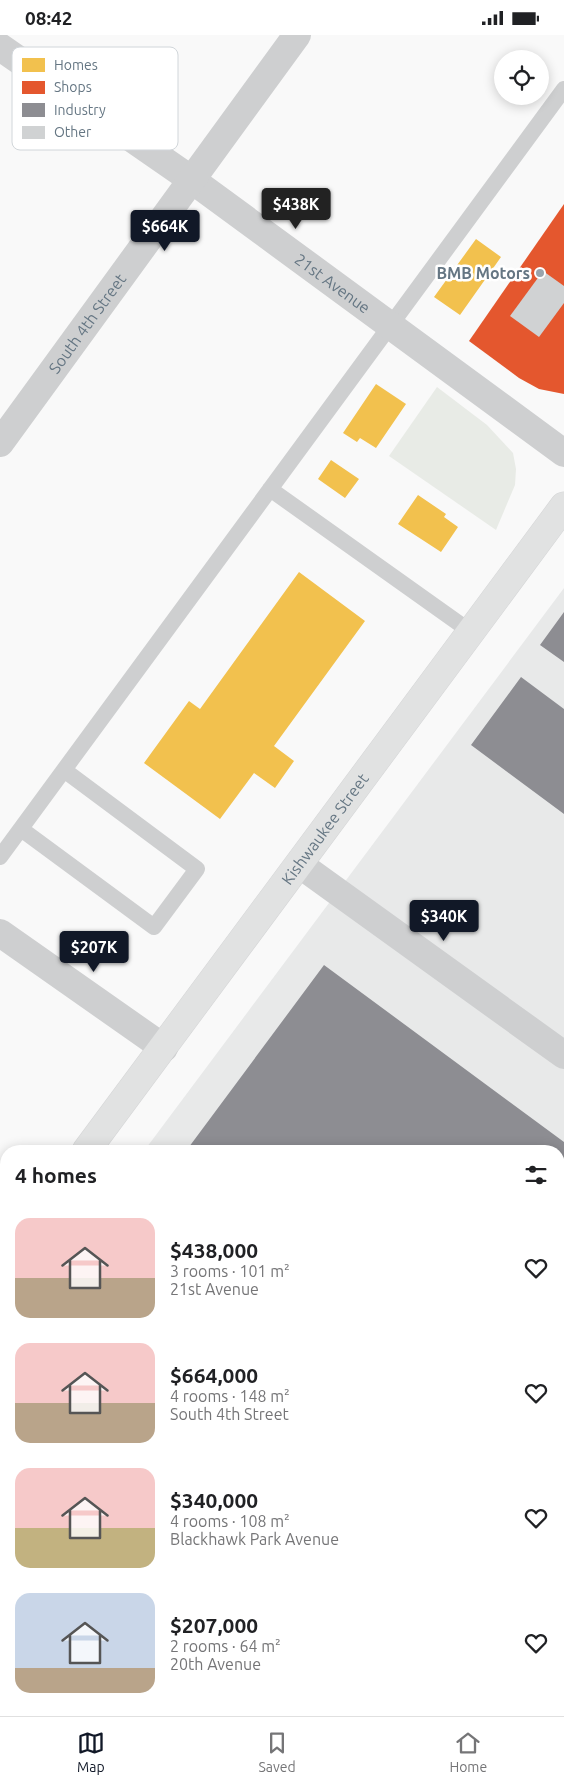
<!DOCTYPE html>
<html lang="en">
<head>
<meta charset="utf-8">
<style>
  body { margin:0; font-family:Ubuntu,sans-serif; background:#f6f6f6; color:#202124; height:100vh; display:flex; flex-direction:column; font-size:19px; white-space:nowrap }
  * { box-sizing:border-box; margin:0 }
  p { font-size:16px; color:#757577 }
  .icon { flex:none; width:28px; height:28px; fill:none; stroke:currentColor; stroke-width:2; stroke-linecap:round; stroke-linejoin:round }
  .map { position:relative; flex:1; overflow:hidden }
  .details { position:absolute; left:0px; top:1110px; width:565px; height:571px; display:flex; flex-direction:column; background:#fff; border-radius:20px 20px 0 0; box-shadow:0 2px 12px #0003 }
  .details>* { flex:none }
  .tools { position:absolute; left:494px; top:15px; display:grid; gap:10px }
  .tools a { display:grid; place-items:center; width:55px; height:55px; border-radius:50%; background:#fff; box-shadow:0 2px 12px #0003; font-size:25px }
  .price { position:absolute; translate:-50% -42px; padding:0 11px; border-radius:5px; background:#111827; color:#fff; font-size:16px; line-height:32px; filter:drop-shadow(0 1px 2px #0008) }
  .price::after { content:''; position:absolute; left:50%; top:30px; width:15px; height:11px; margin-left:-8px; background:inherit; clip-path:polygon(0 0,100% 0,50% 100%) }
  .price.on { background:#222; color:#fff }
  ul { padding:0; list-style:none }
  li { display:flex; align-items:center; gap:15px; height:125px; padding:0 15px }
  li span { display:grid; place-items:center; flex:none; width:140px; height:100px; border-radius:15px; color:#555 }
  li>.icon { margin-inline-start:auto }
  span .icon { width:60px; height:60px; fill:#fffc; stroke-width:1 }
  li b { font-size:21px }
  h2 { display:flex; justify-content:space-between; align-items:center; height:60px; padding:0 15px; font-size:21px }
  .status { display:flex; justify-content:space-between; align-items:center; height:35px; padding:0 25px; background:#fff; direction:ltr }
  .status svg { height:14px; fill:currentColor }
  .menu { display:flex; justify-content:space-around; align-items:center; height:70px; border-top:1px solid #e0e0e0; background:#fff; font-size:14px; color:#757577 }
  .menu a { display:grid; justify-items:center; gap:2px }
  .menu .on { color:#111827 }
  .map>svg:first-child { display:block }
  .built { fill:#e8e9e9 }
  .green { fill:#e8ebe6 }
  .homes { fill:#f2c14e }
  .shops { fill:#e4572e }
  .industry { fill:#8d8d92 }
  .building { fill:#d0d2d3 }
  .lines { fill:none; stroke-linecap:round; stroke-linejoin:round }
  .primary-casing { stroke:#d5d6d7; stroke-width:29 }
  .lane { stroke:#cecfd0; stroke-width:16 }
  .street { stroke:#cecfd0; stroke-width:28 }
  .primary { stroke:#e1e2e2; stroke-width:28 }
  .poi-dot { fill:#99a4ac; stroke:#fff; stroke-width:2 }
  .labels { text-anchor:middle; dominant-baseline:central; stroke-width:5; stroke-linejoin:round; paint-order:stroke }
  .poi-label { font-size:16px; font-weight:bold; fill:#657683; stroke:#fff; text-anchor:end }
  .street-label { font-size:16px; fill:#657683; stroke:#fff }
  .key { fill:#fff; stroke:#d1d6da; stroke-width:1 }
  .key-label { font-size:14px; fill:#657683 }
</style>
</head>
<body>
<div class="status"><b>08:42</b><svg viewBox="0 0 49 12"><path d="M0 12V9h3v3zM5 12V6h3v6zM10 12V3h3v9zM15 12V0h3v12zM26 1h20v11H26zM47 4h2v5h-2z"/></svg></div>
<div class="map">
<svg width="564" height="1681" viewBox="0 0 564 1681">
  <rect width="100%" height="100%" fill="#f9f9f9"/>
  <path class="built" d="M564 553V1681H0V1309L6 1301V1675H559V1116H144Z"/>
  <path class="green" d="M437 352 487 390 513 418 516 434 515 450 496 495 389 421Z"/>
  <path class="homes" d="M476 204 501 222 460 280 434 262Z
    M376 349 406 369 376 413 360 403 357 407 343 398Z
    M331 425 359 444 345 463 318 444Z
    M418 460 446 479 444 482 458 492 441 517 398 489Z
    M299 537 365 586 274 711 294 726 275 753 254 738 220 784 144 728 189 666 200 674Z"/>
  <path class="shops" d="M564 169V359L539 354 519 343 469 306Z"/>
  <path class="industry" d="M564 577V627L540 610Z
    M521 642 564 674V779L471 710Z
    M324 930 564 1107V1341L559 1349V1116H186Z
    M0 1425 6 1430V1502L0 1498Z
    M0 1569 6 1574V1675H148L156 1681H0Z
    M458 1675H557L564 1681H454Z"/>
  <path class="building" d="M543 236 564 251V268L539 302 510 281Z"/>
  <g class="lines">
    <defs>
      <g id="primary">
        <path id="s3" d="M86 1116 564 471"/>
        <path d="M0 1230 6 1221"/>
      </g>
    </defs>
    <use href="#primary" class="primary-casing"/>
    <path class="lane" d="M270 454 471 597
      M21 794 154 892 197 834 64 735
      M0 822 564 54
      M0 1191 6 1195
      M0 1397 6 1402
      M0 1530 6 1535
      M179 1675 186 1681
      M315 1681 319 1677 318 1675"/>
    <g class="street">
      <path id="s1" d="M0 12 192 145 564 418"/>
      <path id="s2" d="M0 408 297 0"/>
      <path d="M299 829 564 1020"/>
      <path d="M0 898 164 1013"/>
    </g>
    <use href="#primary" class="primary"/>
  </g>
  <circle class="poi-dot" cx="540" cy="238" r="5"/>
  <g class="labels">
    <g class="poi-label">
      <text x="530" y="238">BMB Motors</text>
    </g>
    <g class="street-label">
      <text stroke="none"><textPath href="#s1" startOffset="408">21st Avenue</textPath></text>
      <text stroke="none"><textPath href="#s2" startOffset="148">South 4th Street</textPath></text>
      <text stroke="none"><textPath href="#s3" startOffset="401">Kishwaukee Street</textPath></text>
    </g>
  </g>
  <rect x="12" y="12" width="166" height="103" rx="8" class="key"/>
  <rect x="22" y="23" width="23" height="14" fill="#f2c14e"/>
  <rect x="22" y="46" width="23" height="13" fill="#e4572e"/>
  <rect x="22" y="68" width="23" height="14" fill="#8d8d92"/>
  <rect x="22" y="91" width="23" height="13" fill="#d0d2d3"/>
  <g class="key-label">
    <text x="54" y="35">Homes</text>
    <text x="54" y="57">Shops</text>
    <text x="54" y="80">Industry</text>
    <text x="54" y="102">Other</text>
  </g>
</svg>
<div class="tools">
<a><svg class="icon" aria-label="locate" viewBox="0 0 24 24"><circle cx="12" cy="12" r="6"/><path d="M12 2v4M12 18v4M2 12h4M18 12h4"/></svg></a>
</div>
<b class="price on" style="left:296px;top:195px">$438K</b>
<b class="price" style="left:165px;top:217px">$664K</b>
<b class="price" style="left:444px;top:907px">$340K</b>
<b class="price" style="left:94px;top:938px">$207K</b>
<section class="details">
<h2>4 homes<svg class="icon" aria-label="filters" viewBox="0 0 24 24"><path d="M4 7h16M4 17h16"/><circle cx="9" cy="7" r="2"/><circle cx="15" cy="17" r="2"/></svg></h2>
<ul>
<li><span style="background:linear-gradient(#f6c9c9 60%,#b9a48a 0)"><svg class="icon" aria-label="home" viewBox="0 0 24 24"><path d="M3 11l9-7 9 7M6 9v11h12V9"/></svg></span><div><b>$438,000</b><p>3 rooms · 101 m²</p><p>21st Avenue</p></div><svg class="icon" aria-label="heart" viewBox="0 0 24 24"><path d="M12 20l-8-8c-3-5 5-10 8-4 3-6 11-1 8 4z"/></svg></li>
<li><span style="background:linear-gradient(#f6c9c9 60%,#b9a48a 0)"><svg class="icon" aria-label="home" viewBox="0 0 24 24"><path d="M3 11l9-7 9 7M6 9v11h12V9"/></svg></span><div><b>$664,000</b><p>4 rooms · 148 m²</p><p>South 4th Street</p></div><svg class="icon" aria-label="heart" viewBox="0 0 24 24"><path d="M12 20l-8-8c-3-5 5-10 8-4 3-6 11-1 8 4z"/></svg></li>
<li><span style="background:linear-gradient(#f6c9c9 60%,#c2b280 0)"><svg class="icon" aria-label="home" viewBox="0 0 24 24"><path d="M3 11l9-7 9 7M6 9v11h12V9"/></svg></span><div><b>$340,000</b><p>4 rooms · 108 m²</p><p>Blackhawk Park Avenue</p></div><svg class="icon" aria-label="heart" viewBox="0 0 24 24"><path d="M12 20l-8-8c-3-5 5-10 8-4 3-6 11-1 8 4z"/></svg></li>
<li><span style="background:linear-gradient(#c9d6e8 75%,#b9a48a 0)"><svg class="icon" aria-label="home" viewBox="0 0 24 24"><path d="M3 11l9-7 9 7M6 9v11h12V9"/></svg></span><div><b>$207,000</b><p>2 rooms · 64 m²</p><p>20th Avenue</p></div><svg class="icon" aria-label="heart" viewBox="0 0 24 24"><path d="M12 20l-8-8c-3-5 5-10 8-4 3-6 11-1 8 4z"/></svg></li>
</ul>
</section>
</div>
<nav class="menu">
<a class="on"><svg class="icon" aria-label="map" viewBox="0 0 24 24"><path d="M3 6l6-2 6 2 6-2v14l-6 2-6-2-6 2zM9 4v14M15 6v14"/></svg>Map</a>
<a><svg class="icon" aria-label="saved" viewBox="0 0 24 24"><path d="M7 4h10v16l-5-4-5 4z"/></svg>Saved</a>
<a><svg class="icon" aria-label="home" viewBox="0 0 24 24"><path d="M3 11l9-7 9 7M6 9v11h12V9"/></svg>Home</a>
</nav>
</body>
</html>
